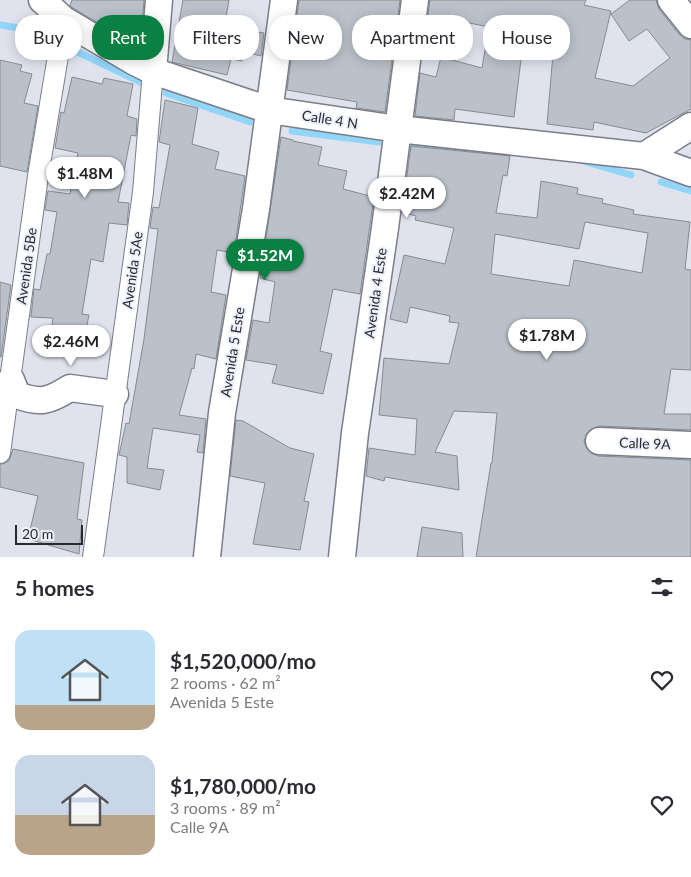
<!DOCTYPE html>
<html lang="en">
<head>
<meta charset="utf-8">
<style>
  body { margin:0; font-family:Lato,sans-serif; background:#f2f2f3; color:#2b2b33; height:100vh; display:flex; flex-direction:column; font-size:19px; white-space:nowrap }
  * { box-sizing:border-box; margin:0 }
  p { font-size:16px; color:#7c7c81 }
  .icon { flex:none; width:28px; height:28px; fill:none; stroke:currentColor; stroke-width:2; stroke-linecap:round; stroke-linejoin:round }
  .map { position:relative; height:557px; overflow:hidden }
  .sheet { display:flex; flex-direction:column; background:#fff; flex:1 }
  .sheet>* { flex:none }
  .banner { position:absolute; left:15px; top:15px; width:661px; height:45px; display:flex; gap:10px }
  .scale { position:absolute; left:15px; bottom:12px; width:68px; box-sizing:border-box; padding-left:5px; border:2px solid #292a2e; border-top:0; font-size:14px; line-height:18px; white-space:nowrap; color:#292a2e; -webkit-text-stroke:4px #edf0fb; paint-order:stroke }
  .price { position:absolute; translate:-50% -42px; padding:0 11px; border-radius:18px; background:#fff; color:#222; font-size:16px; line-height:32px; filter:drop-shadow(0 1px 2px #0008) }
  .price::after { content:''; position:absolute; left:50%; top:30px; width:15px; height:11px; margin-left:-8px; background:inherit; clip-path:polygon(0 0,100% 0,50% 100%) }
  .price.selected { background:#0b8043; color:#fff }
  ul { padding:0; list-style:none }
  li { display:flex; align-items:center; gap:15px; height:125px; padding:0 15px }
  li span { display:grid; place-items:center; flex:none; width:140px; height:100px; border-radius:15px; color:#555 }
  li>.icon { margin-inline-start:auto }
  span .icon { width:60px; height:60px; fill:#fffc; stroke-width:1 }
  li b { font-size:21px }
  h2 { display:flex; justify-content:space-between; align-items:center; height:60px; padding:0 15px; font-size:21px }
  .tag { padding:0 18px; border-radius:20px; background:#fff; box-shadow:0 2px 12px #0003; font-size:18px; line-height:45px }
  .tag.selected { background:#0b8043; color:#fff }
  .map>svg:first-child { display:block }
  .lines { fill:none; stroke-linecap:round; stroke-linejoin:round }
  .stream { stroke:#91d5f9; stroke-width:7 }
  .building { fill:#bac1ca; stroke:#848b93; fill-rule:evenodd }
  .pedestrian-casing { stroke:#7b7e88; stroke-width:22 }
  .minor-casing { stroke:#7b7e88; stroke-width:29 }
  .pedestrian { stroke:#fff; stroke-width:20 }
  .minor { stroke:#fff; stroke-width:26 }
  .labels { text-anchor:middle; dominant-baseline:central; stroke-width:4; stroke-linejoin:round; paint-order:stroke }
  .street-label { font-size:14px; fill:#292a2e; stroke:#edf0fb }
</style>
</head>
<body>
<div class="map">
<svg width="691" height="557" viewBox="0 0 691 557">
  <rect width="100%" height="100%" fill="#e0e3ee"/>
  <g class="lines">
    <path class="stream" d="M1 25 41 32
      M65 46 147 85
      M166 93 250 122
      M292 131 379 142
      M410 145 448 147
      M583 161 631 175
      M661 182 691 191"/>
  </g>
  <path class="building" d="M72 0H144L140 48 123 38 124 33 110 30 73 8 70 6Z
    M183 0H229L223 34 246 38 242 61 231 59 227 75 172 62Z
    M299 0H400L385 112 356 108 357 102 287 90Z
    M430 0H586L584 5 611 11 595 78 633 86 670 58 647 29 629 41 611 14 630 0H656L659 9 679 34 685 39 691 40V109L646 133 594 122 593 130 547 124 553 54 522 51 514 117 455 109 454 120 415 116 420 73 436 77 441 57 482 68 489 27 435 16 430 37 425 36Z
    M258 32 264 33 261 56 253 54Z
    M0 60 22 65 20 71 32 74 24 103 38 106 27 172 0 166Z
    M72 77 102 84 104 78 133 84 127 116 137 119 136 136 131 135 118 202 129 203 127 225 109 223 103 262 91 259 82 314 89 315 84 340 71 337 70 342 50 338 53 318 31 317 34 289 40 290 47 254H50L57 212 45 210 48 191 70 194 78 153 55 148 61 112 64 113Z
    M165 100 198 108 192 144 219 152 215 169 245 176 234 253 217 250 211 292 226 295 216 359 196 354 194 369 192 368 179 415 206 419 203 453 197 452 200 435 153 428 147 468 164 470 160 490 127 483V457L119 455 126 423 129 424 144 339 158 229 150 228 153 207 159 208 170 145 159 142Z
    M281 137 293 140V141L322 147 318 165 347 171 343 189 374 197 360 294 333 289 320 351 332 354 323 394 272 383 277 365 246 360 253 320 269 323 275 282 260 278Z
    M411 146 510 156 507 176 503 175 496 213 537 218 541 181 578 188 577 194 603 199 602 203 634 210 633 214 690 222 685 269 691 270V370L671 369 664 414H691V430L600 426 593 428 587 433 584 441 586 447 591 453 598 456 691 460V557H476L491 463H492L497 413 454 411 435 452 457 456 459 490 385 477 384 481 366 476 369 448 415 455 417 419 379 415 384 358 449 364 459 323 449 322 450 316 410 307 407 323 390 319 404 255 445 264 454 228 415 220 416 216 402 212ZM585 222 648 233 642 273 574 260 569 286 491 274 495 234 579 249Z
    M0 282 11 285 1 357H0Z
    M236 420 243 421 290 448 314 454 304 501 309 502 300 550 253 544 265 483 230 476Z
    M13 449 84 463 77 519 82 520 79 554 28 539 38 496 0 487V465L9 461Z
    M422 527 462 533 463 557H417Z"/>
  <g class="lines">
    <defs>
      <path id="pedestrian" d="M0 453 38 176 64 20
        M93 557 143 192 153 71"/>
      <path id="minor" d="M42 0 64 20 133 61 153 71 269 110 398 129 644 156 691 173
        M671 0 691 25
        M153 71 159 0
        M644 156 691 126
        M11 380 17 395C41 404 49 401 70 388L115 394
        M599 441 691 445
        M207 557 222 413 256 209 284 0
        M342 557 355 433 385 228 415 0"/>
    </defs>
    <use href="#pedestrian" class="pedestrian-casing"/>
    <use href="#minor" class="minor-casing"/>
    <use href="#pedestrian" class="pedestrian"/>
    <use href="#minor" class="minor"/>
  </g>
  <g class="labels">
    <g class="street-label">
      <text transform="translate(330 119) rotate(9)">Calle 4 N</text>
      <text transform="translate(26 266) rotate(-82)">Avenida 5Be</text>
      <text transform="translate(132 270) rotate(-82)">Avenida 5Ae</text>
      <text transform="translate(375 293) rotate(-82)">Avenida 4 Este</text>
      <text transform="translate(232 352) rotate(-81)">Avenida 5 Este</text>
      <text transform="translate(645 443) rotate(2)">Calle 9A</text>
    </g>
  </g>
</svg>
<div class="scale">20 m</div>
<b class="price" style="left:85px;top:199px">$1.48M</b>
<b class="price" style="left:407px;top:219px">$2.42M</b>
<b class="price selected" style="left:265px;top:281px">$1.52M</b>
<b class="price" style="left:547px;top:361px">$1.78M</b>
<b class="price" style="left:71px;top:367px">$2.46M</b>
<div class="banner">
<a class="tag">Buy</a>
<a class="tag selected">Rent</a>
<a class="tag">Filters</a>
<a class="tag">New</a>
<a class="tag">Apartment</a>
<a class="tag">House</a>
</div>
</div>
<section class="sheet">
<h2>5 homes<svg class="icon" aria-label="filters" viewBox="0 0 24 24"><path d="M4 7h16M4 17h16"/><circle cx="9" cy="7" r="2"/><circle cx="15" cy="17" r="2"/></svg></h2>
<ul>
<li><span style="background:linear-gradient(#bfe0f5 75%,#b9a48a 0)"><svg class="icon" aria-label="home" viewBox="0 0 24 24"><path d="M3 11l9-7 9 7M6 9v11h12V9"/></svg></span><div><b>$1,520,000/mo</b><p>2 rooms · 62 m²</p><p>Avenida 5 Este</p></div><svg class="icon" aria-label="heart" viewBox="0 0 24 24"><path d="M12 20l-8-8c-3-5 5-10 8-4 3-6 11-1 8 4z"/></svg></li>
<li><span style="background:linear-gradient(#c9d6e8 60%,#b9a48a 0)"><svg class="icon" aria-label="home" viewBox="0 0 24 24"><path d="M3 11l9-7 9 7M6 9v11h12V9"/></svg></span><div><b>$1,780,000/mo</b><p>3 rooms · 89 m²</p><p>Calle 9A</p></div><svg class="icon" aria-label="heart" viewBox="0 0 24 24"><path d="M12 20l-8-8c-3-5 5-10 8-4 3-6 11-1 8 4z"/></svg></li>
</ul>
</section>
</body>
</html>
